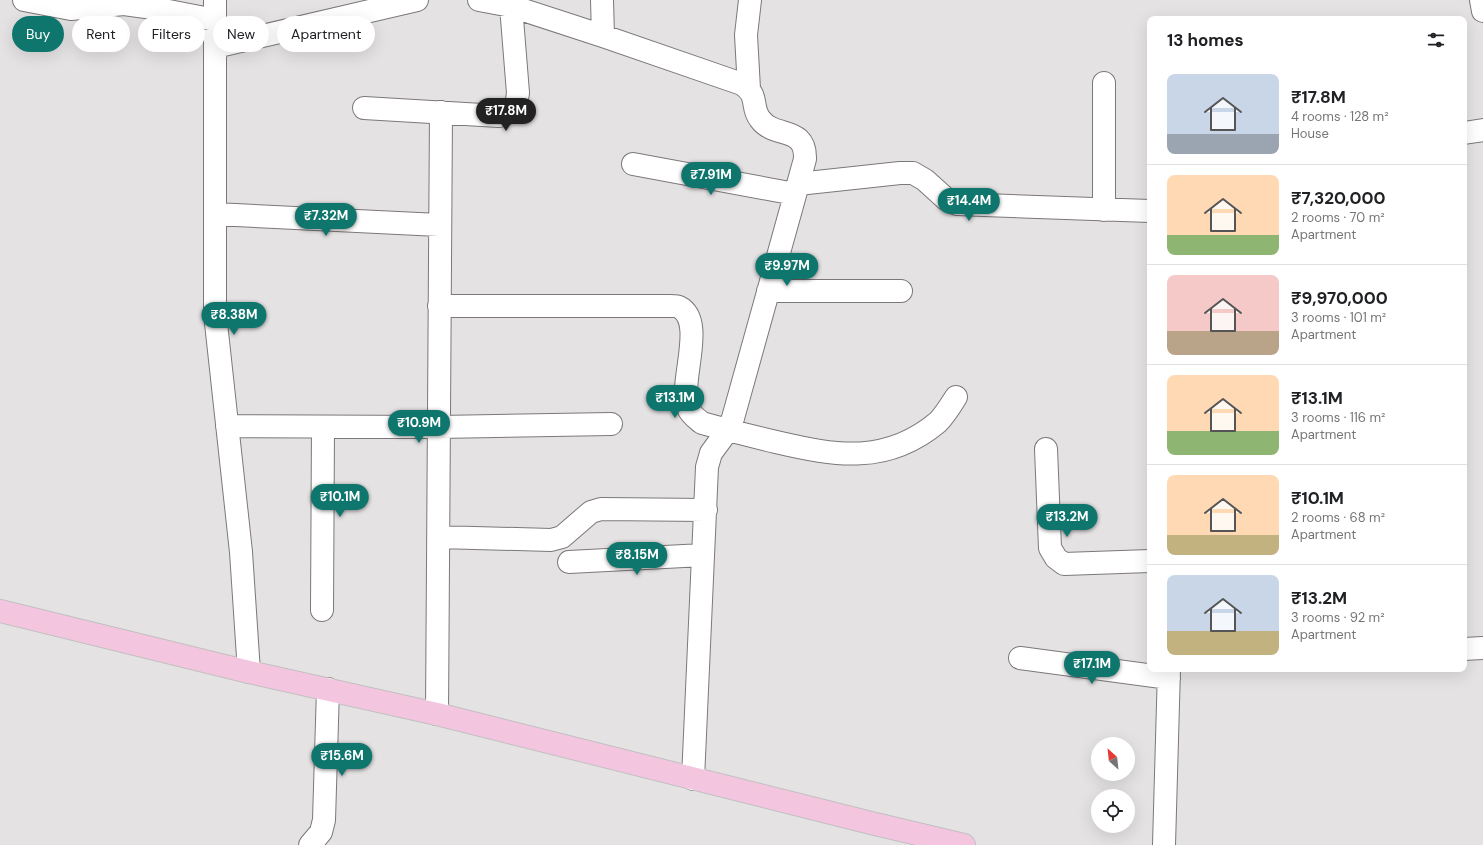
<!DOCTYPE html>
<html lang="en">
<head>
<meta charset="utf-8">
<style>
  body { margin:0; font-family:"DM Sans",sans-serif; background:#f2f2f2; color:#202124; height:100vh; display:flex; flex-direction:column; font-size:15px; white-space:nowrap }
  * { box-sizing:border-box; margin:0 }
  p { font-size:13px; color:#757577 }
  .icon { flex:none; width:22px; height:22px; fill:none; stroke:currentColor; stroke-width:2; stroke-linecap:round; stroke-linejoin:round }
  .map { position:relative; flex:1; overflow:hidden }
  .drawer { position:absolute; left:1147px; top:16px; width:320px; height:656px; display:flex; flex-direction:column; background:#fff; border-radius:8px; box-shadow:0 4px 16px #0002 }
  .drawer>* { flex:none }
  .guide { position:absolute; left:12px; top:16px; width:380px; height:36px; display:flex; gap:8px }
  .needle { width:26px; rotate:333deg }
  .tools { position:absolute; left:1091px; top:737px; display:grid; gap:8px }
  .tools a { display:grid; place-items:center; width:44px; height:44px; border-radius:50%; background:#fff; box-shadow:0 4px 16px #0002; font-size:20px }
  .price { position:absolute; translate:-50% -34px; padding:0 9px; border-radius:14px; background:#0f766e; color:#fff; font-size:13px; line-height:26px; filter:drop-shadow(0 1px 2px #0008) }
  .price::after { content:''; position:absolute; left:50%; top:24px; width:12px; height:9px; margin-left:-6px; background:inherit; clip-path:polygon(0 0,100% 0,50% 100%) }
  .price.on { background:#222; color:#fff }
  ul { padding:0; list-style:none }
  li { display:flex; align-items:center; gap:12px; height:100px; padding:0 20px }
  li+li { border-top:1px solid #e0e0e0 }
  li span { display:grid; place-items:center; flex:none; width:112px; height:80px; border-radius:8px; color:#555 }
  li>.icon { margin-inline-start:auto }
  span .icon { width:48px; height:48px; fill:#fffc; stroke-width:1 }
  li b { font-size:17px }
  h2 { display:flex; justify-content:space-between; align-items:center; height:48px; padding:0 20px; font-size:17px }
  .chip { padding:0 14px; border-radius:18px; background:#fff; box-shadow:0 4px 16px #0002; font-size:14px; line-height:36px }
  .chip.on { background:#0f766e; color:#fff }
  .map>svg:first-child { display:block }
  .lines { fill:none; stroke-linecap:round; stroke-linejoin:round }
  .street-casing { stroke:#7c787a; stroke-width:24 }
  .highway-casing { stroke:#c0c0c0; stroke-width:24 }
  .street { stroke:#fff; stroke-width:22 }
  .highway { stroke:#f4c5df; stroke-width:22 }
</style>
</head>
<body>
<div class="map">
<svg width="1483" height="845" viewBox="0 0 1483 845">
  <rect width="100%" height="100%" fill="#e5e2e4"/>
  <g class="lines">
    <defs>
      <path id="street" d="M24 0 71 9 124 4 153 8 215 20
        M215 0V314L241 552 249 672
        M479 0 511 6 603 36 742 84C760 96 750 106 760 119 774 139 806 125 805 159L733 418 728 430 711 453 707 467 693 779
        M602 0 603 36
        M1481 0 1483 11
        M215 47 417 0
        M749 89 746 35 750 0
        M364 108 499 116C514 112 516 109 518 93L511 6
        M1464 133 1483 130
        M633 164 795 194
        M798 184 900 173H913L925 180 946 199 957 204 1150 211
        M1104 210V83
        M215 214 439 225
        M768 291H901
        M439 306H670C673 306 677 306 679 307 707 321 678 384 688 408 690 414 697 419 702 423 727 430 751 436 776 442 836 456 887 465 938 422 945 415 951 405 956 397
        M227 426 439 427 611 424
        M1046 449 1050 548 1056 558 1064 564 1150 561
        M439 537 551 540 562 537 591 512 601 509 706 510
        M569 562 703 555
        M322 610 323 427
        M1464 649 1483 648
        M1020 658 1169 678
        M437 714 441 112
        M310 845 321 832 324 820 328 689
        M1164 845 1169 669"/>
      <path id="highway" d="M0 611 249 672 437 714 871 823 964 845"/>
    </defs>
    <use href="#street" class="street-casing"/>
    <use href="#highway" class="highway-casing"/>
    <use href="#street" class="street"/>
    <use href="#highway" class="highway"/>
  </g>
</svg>
<div class="tools">
<a><svg class="needle" viewBox="-14 -14 28 28"><path d="M0-13l5 13h-10z" fill="#e53935"/><path d="M0 13l5-13h-10z" fill="#757577"/></svg></a>
<a><svg class="icon" aria-label="locate" viewBox="0 0 24 24"><circle cx="12" cy="12" r="6"/><path d="M12 2v4M12 18v4M2 12h4M18 12h4"/></svg></a>
</div>
<b class="price on" style="left:506px;top:132px">₹17.8M</b>
<b class="price" style="left:711px;top:196px">₹7.91M</b>
<b class="price" style="left:969px;top:222px">₹14.4M</b>
<b class="price" style="left:326px;top:237px">₹7.32M</b>
<b class="price" style="left:787px;top:287px">₹9.97M</b>
<b class="price" style="left:234px;top:336px">₹8.38M</b>
<b class="price" style="left:675px;top:419px">₹13.1M</b>
<b class="price" style="left:419px;top:444px">₹10.9M</b>
<b class="price" style="left:340px;top:518px">₹10.1M</b>
<b class="price" style="left:1067px;top:538px">₹13.2M</b>
<b class="price" style="left:637px;top:576px">₹8.15M</b>
<b class="price" style="left:1092px;top:685px">₹17.1M</b>
<b class="price" style="left:342px;top:777px">₹15.6M</b>
<div class="guide">
<a class="chip on">Buy</a>
<a class="chip">Rent</a>
<a class="chip">Filters</a>
<a class="chip">New</a>
<a class="chip">Apartment</a>
</div>
<section class="drawer">
<h2>13 homes<svg class="icon" aria-label="filters" viewBox="0 0 24 24"><path d="M4 7h16M4 17h16"/><circle cx="9" cy="7" r="2"/><circle cx="15" cy="17" r="2"/></svg></h2>
<ul>
<li><span style="background:linear-gradient(#c9d6e8 75%,#9aa5b1 0)"><svg class="icon" aria-label="home" viewBox="0 0 24 24"><path d="M3 11l9-7 9 7M6 9v11h12V9"/></svg></span><div><b>₹17.8M</b><p>4 rooms · 128 m²</p><p>House</p></div></li>
<li><span style="background:linear-gradient(#ffd9b3 75%,#8fb573 0)"><svg class="icon" aria-label="home" viewBox="0 0 24 24"><path d="M3 11l9-7 9 7M6 9v11h12V9"/></svg></span><div><b>₹7,320,000</b><p>2 rooms · 70 m²</p><p>Apartment</p></div></li>
<li><span style="background:linear-gradient(#f6c9c9 70%,#b9a48a 0)"><svg class="icon" aria-label="home" viewBox="0 0 24 24"><path d="M3 11l9-7 9 7M6 9v11h12V9"/></svg></span><div><b>₹9,970,000</b><p>3 rooms · 101 m²</p><p>Apartment</p></div></li>
<li><span style="background:linear-gradient(#ffd9b3 70%,#8fb573 0)"><svg class="icon" aria-label="home" viewBox="0 0 24 24"><path d="M3 11l9-7 9 7M6 9v11h12V9"/></svg></span><div><b>₹13.1M</b><p>3 rooms · 116 m²</p><p>Apartment</p></div></li>
<li><span style="background:linear-gradient(#ffd9b3 75%,#c2b280 0)"><svg class="icon" aria-label="home" viewBox="0 0 24 24"><path d="M3 11l9-7 9 7M6 9v11h12V9"/></svg></span><div><b>₹10.1M</b><p>2 rooms · 68 m²</p><p>Apartment</p></div></li>
<li><span style="background:linear-gradient(#c9d6e8 70%,#c2b280 0)"><svg class="icon" aria-label="home" viewBox="0 0 24 24"><path d="M3 11l9-7 9 7M6 9v11h12V9"/></svg></span><div><b>₹13.2M</b><p>3 rooms · 92 m²</p><p>Apartment</p></div></li>
</ul>
</section>
</div>
</body>
</html>
